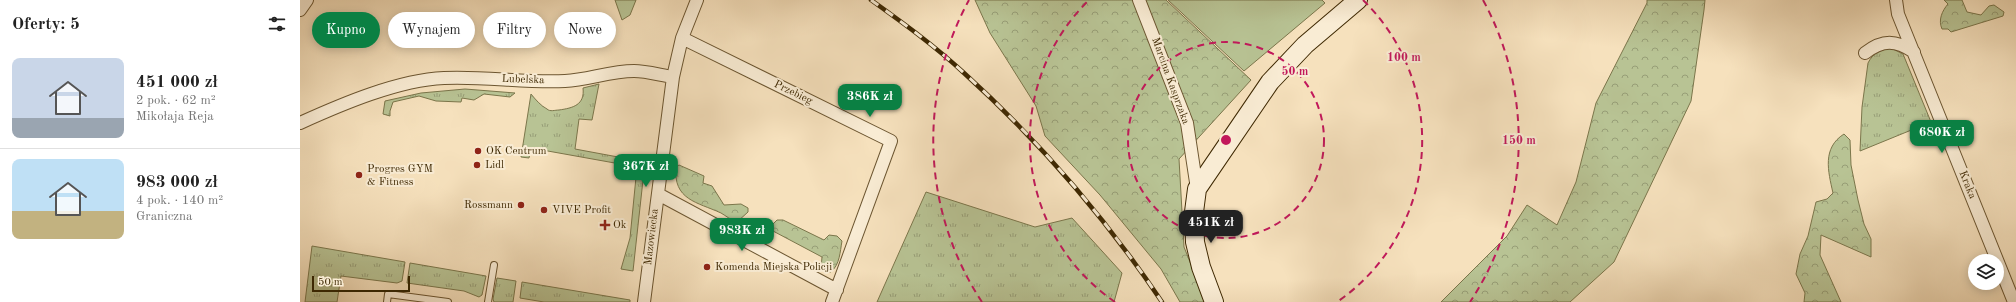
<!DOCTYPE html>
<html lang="pl">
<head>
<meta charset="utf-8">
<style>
  body { margin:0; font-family:"Old Standard TT",serif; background:#f2f2f2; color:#222; height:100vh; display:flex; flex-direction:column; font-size:15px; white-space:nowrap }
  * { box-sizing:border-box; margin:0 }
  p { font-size:13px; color:#767676 }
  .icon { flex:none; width:22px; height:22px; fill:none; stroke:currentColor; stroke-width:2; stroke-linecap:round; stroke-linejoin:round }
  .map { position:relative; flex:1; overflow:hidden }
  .drawer { display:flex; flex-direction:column; background:#fff; width:300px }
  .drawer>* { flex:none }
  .hud { position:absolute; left:12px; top:12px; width:380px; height:36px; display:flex; gap:8px }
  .controls { position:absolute; left:1668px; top:254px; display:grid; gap:8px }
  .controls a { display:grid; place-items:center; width:36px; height:36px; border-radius:50%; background:#fff; box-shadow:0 2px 10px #0003; font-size:20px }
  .scale { position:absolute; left:12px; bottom:10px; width:98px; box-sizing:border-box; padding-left:4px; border:2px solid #3e2802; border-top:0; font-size:11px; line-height:14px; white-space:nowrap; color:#3e2802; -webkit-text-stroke:3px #f9ecd4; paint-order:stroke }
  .price { position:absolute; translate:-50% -34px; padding:0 9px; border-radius:8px; background:#0b8043; color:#fff; font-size:13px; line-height:26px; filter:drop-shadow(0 1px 2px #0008) }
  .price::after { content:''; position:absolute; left:50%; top:24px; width:12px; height:9px; margin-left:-6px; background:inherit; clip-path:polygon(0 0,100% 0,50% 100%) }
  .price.current { background:#222; color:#fff }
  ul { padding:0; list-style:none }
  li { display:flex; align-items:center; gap:12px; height:100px; padding:0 12px }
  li+li { border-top:1px solid #e0e0e0 }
  li span { display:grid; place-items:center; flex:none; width:112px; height:80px; border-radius:8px; color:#555 }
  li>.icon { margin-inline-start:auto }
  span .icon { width:48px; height:48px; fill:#fffc; stroke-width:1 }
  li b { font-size:17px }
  h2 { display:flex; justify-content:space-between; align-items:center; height:48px; padding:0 12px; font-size:17px }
  .chip { padding:0 14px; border-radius:18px; background:#fff; box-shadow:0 2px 10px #0003; font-size:14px; line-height:36px }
  .chip.current { background:#0b8043; color:#fff }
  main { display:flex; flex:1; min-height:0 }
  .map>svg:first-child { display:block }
  .grass { fill:url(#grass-tufts); stroke:#7b764b }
  .forest { fill:url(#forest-crowns); stroke:#7b764b }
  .garden { fill:#b8c394; stroke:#7b764b }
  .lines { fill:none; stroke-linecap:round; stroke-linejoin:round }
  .lane-casing { stroke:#6c5631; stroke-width:8 }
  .street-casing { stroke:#6c5631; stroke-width:14 }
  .secondary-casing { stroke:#3e2802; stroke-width:20 }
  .lane { stroke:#f9ecd4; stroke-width:6 }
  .street { stroke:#f9ecd4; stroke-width:12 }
  .secondary { stroke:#f9ecd4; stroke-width:18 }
  .rail-casing { stroke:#3e2802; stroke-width:4.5 }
  .rail { stroke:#f9ecd4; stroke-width:3; stroke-dasharray:9; stroke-linecap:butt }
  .ring { fill:none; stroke:#c2185b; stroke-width:2; stroke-dasharray:7 5 }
  .poi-dot { fill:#8f2418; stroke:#f9ecd4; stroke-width:1.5 }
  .labels { text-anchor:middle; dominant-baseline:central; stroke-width:4; stroke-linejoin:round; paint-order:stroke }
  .street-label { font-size:11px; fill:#3e2802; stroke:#f9ecd4 }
  .poi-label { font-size:11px; fill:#3e2802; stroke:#f9ecd4; text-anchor:start }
  .centre { fill:#c2185b; stroke:#f9ecd4; stroke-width:2 }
  .ring-label { font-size:12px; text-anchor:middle; font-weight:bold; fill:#c2185b; stroke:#f9ecd4; stroke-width:4; stroke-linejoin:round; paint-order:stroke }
</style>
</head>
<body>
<main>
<section class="drawer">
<h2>Oferty: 5<svg class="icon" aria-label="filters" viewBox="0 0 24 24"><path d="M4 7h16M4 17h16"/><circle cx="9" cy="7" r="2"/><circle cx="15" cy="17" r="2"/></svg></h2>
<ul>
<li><span style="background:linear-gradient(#c9d6e8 75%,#9aa5b1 0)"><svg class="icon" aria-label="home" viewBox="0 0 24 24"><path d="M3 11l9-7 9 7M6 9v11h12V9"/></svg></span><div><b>451 000 zł</b><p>2 pok. · 62 m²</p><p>Mikołaja Reja</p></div></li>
<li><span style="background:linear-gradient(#bfe0f5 65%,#c2b280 0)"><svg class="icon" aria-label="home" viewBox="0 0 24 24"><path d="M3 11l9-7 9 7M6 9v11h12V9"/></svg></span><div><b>983 000 zł</b><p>4 pok. · 140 m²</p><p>Graniczna</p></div></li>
</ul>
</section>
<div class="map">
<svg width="1716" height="302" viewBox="0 0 1716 302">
  <defs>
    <pattern id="grass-tufts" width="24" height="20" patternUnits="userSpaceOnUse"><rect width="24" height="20" fill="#b8c394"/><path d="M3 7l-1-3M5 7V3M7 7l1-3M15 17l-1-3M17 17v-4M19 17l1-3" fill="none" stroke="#979e77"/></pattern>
    <pattern id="forest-crowns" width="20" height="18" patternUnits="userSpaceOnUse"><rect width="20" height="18" fill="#b8c394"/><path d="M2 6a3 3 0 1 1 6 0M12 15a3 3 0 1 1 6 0" fill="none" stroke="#979e77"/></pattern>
  </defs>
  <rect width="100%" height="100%" fill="#f6e1bd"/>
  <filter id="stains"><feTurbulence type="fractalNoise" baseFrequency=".005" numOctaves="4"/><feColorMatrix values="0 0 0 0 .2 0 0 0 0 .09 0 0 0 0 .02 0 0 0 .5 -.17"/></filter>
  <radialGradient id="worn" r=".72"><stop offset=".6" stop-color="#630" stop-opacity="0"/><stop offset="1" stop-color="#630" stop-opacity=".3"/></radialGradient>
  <path class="grass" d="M1591 48 1603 54 1631 122 1560 151 1562 107 1568 63C1573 53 1580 50 1591 48Z
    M299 84 292 120 279 119 275 149 345 162 333 271 321 269 330 238 337 167 231 148 229 158 221 157 231 94C235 99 241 106 247 109 250 112 255 110 259 110 273 108 285 105 283 88Z
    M165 89 215 93 210 97 184 94 174 100 162 98 161 102 136 101 119 96 93 102 90 111V116L83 114 85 101 121 93Z
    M626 192 735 227 772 218 822 273 814 302H577Z
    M12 246 105 262 102 281 97 283 41 276 37 302H5Z
    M110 263 186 276 182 295 179 297 164 291 107 283Z
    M197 278 216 281 213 302H194L193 299Z
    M222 282 330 300V302H244L220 298Z"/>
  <path class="forest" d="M675 0H866L951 80 879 159 884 247 906 302H880L861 269 800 195 745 136 736 106 690 33Z
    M1347 0H1405L1404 10 1391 101 1314 262 1270 302H1141L1207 236 1227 205 1257 225 1276 182 1296 103 1347 3Z
    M1644 0H1662L1667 12 1681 15 1689 6 1694 5 1704 12 1703 16 1651 32 1648 29H1642C1638 20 1642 11 1648 4Z
    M1544 134 1550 140 1551 165 1558 200 1564 224 1571 239V257L1521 235 1520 255 1541 302H1504L1505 293 1496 274 1500 254 1508 236 1516 202 1527 199 1533 193C1528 171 1522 148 1544 134Z
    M379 165 404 176 403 183 412 186 424 205 441 204 448 208V212L437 222C431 220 426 216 421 213 397 202 373 200 376 167Z
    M477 220H483L524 240 529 235 537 236 542 241C540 252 540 264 531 272L525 271 521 268 522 257 473 231V224Z"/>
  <path class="garden" d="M315 0H336L330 15 322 20Z
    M868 0H1022L1025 3 944 71Z"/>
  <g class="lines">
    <defs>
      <path id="lane" d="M87 302 88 294 148 302
        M188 302 194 265"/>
      <path id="street" d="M839 0 887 123 897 189
        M1596 0 1598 14 1714 302
        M0 10 7 0
        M382 38 591 141 532 302
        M1565 53C1583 39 1596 40 1614 52
        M0 123C42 104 98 80 144 78 184 76 224 83 265 81 288 80 310 71 334 71 346 71 360 75 373 77
        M358 194 537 290
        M344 302 373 77 382 38 397 0"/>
      <path id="secondary" d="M914 302 901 267 895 242 894 212 897 189 970 82 1005 45 1058 0"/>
    </defs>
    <use href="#lane" class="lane-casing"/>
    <use href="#street" class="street-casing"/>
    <use href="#secondary" class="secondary-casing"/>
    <use href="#lane" class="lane"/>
    <use href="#street" class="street"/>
    <use href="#secondary" class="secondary"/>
    <defs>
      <path id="rail" d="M571 0C603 23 635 46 664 73 739 141 805 217 862 302"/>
    </defs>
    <use href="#rail" class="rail-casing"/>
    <use href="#rail" class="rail"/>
  </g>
  <g class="ring">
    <circle cx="926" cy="140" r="98"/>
    <path d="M815 302A196 196 0 0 1 789 0M1063 0A196 196 0 0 1 1037 302"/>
    <path d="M682 302A293 293 0 0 1 669 0M1183 0A293 293 0 0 1 1170 302"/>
  </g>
  <g class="poi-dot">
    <circle cx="178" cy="151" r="4"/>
    <circle cx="177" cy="165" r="4"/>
    <circle cx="59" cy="175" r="4"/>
    <circle cx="221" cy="205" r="4"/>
    <circle cx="244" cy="210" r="4"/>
    <path d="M303 219h4v4h4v4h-4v4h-4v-4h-4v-4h4z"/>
    <circle cx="407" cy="267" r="4"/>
  </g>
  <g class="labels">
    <g class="street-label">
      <text transform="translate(223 80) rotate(2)">Lubelska</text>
      <text transform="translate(870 81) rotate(70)">Marcina Kasprzaka</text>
      <text transform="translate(493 93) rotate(26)">Przebieg</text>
      <text transform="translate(1667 185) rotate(68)">Kraka</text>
      <text transform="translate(352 237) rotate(-83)">Mazowiecka</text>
    </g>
    <g class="poi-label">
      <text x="186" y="151">OK Centrum</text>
      <text x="185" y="165">Lidl</text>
      <text x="67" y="169">Progres GYM<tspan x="67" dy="13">&amp; Fitness</tspan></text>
      <text x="213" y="205" text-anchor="end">Rossmann</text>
      <text x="252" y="210">VIVE Profit</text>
      <text x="313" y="225">Ok</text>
      <text x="415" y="267">Komenda Miejska Policji</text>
    </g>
  </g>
  <circle cx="926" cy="140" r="6" class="centre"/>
  <g class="ring-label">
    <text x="1104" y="61">100 m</text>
    <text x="995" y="75">50 m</text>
    <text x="1219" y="144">150 m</text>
  </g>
  <rect width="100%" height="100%" filter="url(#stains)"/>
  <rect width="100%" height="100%" fill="url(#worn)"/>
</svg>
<div class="controls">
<a><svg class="icon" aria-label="layers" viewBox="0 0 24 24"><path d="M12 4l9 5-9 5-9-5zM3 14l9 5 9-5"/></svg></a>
</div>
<div class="scale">50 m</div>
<b class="price" style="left:570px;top:118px">386K zł</b>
<b class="price" style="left:1642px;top:154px">680K zł</b>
<b class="price" style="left:346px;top:188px">367K zł</b>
<b class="price current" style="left:911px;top:244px">451K zł</b>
<b class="price" style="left:442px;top:252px">983K zł</b>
<div class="hud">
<a class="chip current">Kupno</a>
<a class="chip">Wynajem</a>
<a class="chip">Filtry</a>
<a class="chip">Nowe</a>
</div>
</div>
</main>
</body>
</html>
